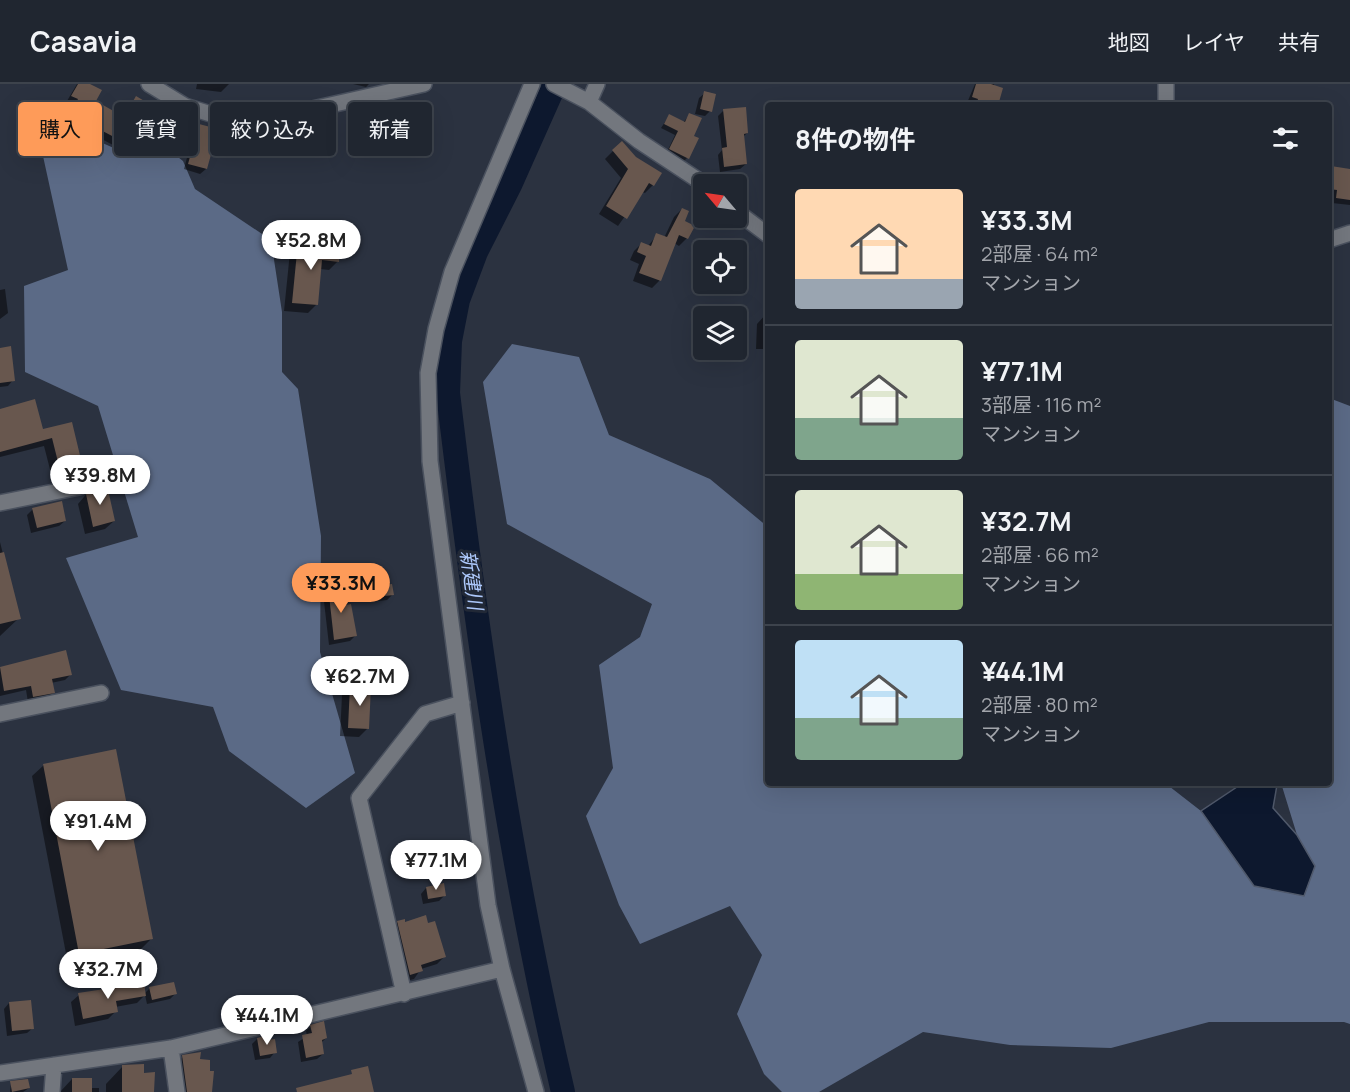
<!DOCTYPE html>
<html lang="ja">
<head>
<meta charset="utf-8">
<style>
  body { margin:0; font-family:Manrope,"Noto Sans JP",sans-serif; background:#2d323c; color:#f1f3f6; height:100vh; display:flex; flex-direction:column; font-size:22px; white-space:nowrap }
  * { box-sizing:border-box; margin:0 }
  p { font-size:20px; color:#a2a5ab }
  .icon { flex:none; width:33px; height:33px; fill:none; stroke:currentColor; stroke-width:2; stroke-linecap:round; stroke-linejoin:round }
  .map { position:relative; flex:1; overflow:hidden }
  .drawer { position:absolute; left:765px; top:18px; width:567px; height:684px; display:flex; flex-direction:column; background:#202630; border-radius:6px; box-shadow:0 6px 24px #0002,0 0 0 2px #3d434c }
  .drawer>* { flex:none }
  .top-card { position:absolute; left:18px; top:18px; width:570px; height:54px; display:flex; gap:12px }
  .needle { width:39px; rotate:299deg }
  .fabs { position:absolute; left:693px; top:90px; display:grid; gap:12px }
  .fabs a { display:grid; place-items:center; width:54px; height:54px; border-radius:6px; background:#202630; box-shadow:0 6px 24px #0002,0 0 0 2px #3d434c; font-size:30px }
  .price { position:absolute; translate:-50% -51px; padding:0 14px; border-radius:21px; background:#fff; color:#222; font-size:20px; line-height:39px; filter:drop-shadow(0 2px 3px #0008) }
  .price::after { content:''; position:absolute; left:50%; top:36px; width:18px; height:14px; margin-left:-9px; background:inherit; clip-path:polygon(0 0,100% 0,50% 100%) }
  .price.current { background:#fe9b59; color:#111 }
  ul { padding:0; list-style:none }
  li { display:flex; align-items:center; gap:18px; height:150px; padding:0 30px }
  li+li { border-top:2px solid #3d434c }
  li span { display:grid; place-items:center; flex:none; width:168px; height:120px; border-radius:6px; color:#555 }
  li>.icon { margin-inline-start:auto }
  span .icon { width:72px; height:72px; fill:#fffc; stroke-width:1 }
  li b { font-size:26px }
  h2 { display:flex; justify-content:space-between; align-items:center; height:72px; padding:0 30px; font-size:26px }
  .tag { padding:0 21px; border-radius:6px; background:#202630; box-shadow:0 6px 24px #0002,0 0 0 2px #3d434c; font-size:21px; line-height:54px }
  .tag.current { background:#fe9b59; color:#111 }
  header { display:flex; align-items:center; gap:36px; box-sizing:border-box; height:84px; padding:0 30px; background:#202630; border-bottom:2px solid #3d434c }
  header strong { font-size:28px }
  nav { display:flex; gap:33px; margin-inline-start:auto; font-size:21px }
  .map>svg:first-child { display:block }
  .forest { fill:#5b6a86 }
  .water { fill:#0d182e; stroke:#50596b; stroke-width:1.5 }
  .shadow { fill:#0007 }
  .lines { fill:none; stroke-linecap:round; stroke-linejoin:round }
  .river { stroke:#0d182e; stroke-width:24 }
  .building { fill:#68574e }
  .minor-casing { stroke:#4a515e; stroke-width:18 }
  .minor { stroke:#73777e; stroke-width:15 }
  .labels { text-anchor:middle; dominant-baseline:central; stroke-width:6; stroke-linejoin:round; paint-order:stroke }
  .water-label { font-size:20px; font-style:italic; fill:#adc8fb; stroke:#212836 }
</style>
</head>
<body>
<header>
<strong>Casavia</strong>
<nav><a>地図</a><a>レイヤ</a><a>共有</a></nav>
</header>
<div class="map">
<svg width="1350" height="1008" viewBox="0 0 1350 1008">
  <rect width="100%" height="100%" fill="#2b3240"/>
  <path class="forest" d="M98 57 134 73 165 63 183 77 195 105 271 156 282 228V288L298 305 321 452 320 568 355 689 306 724 229 667 213 623 121 606 66 474 138 453 98 322 25 288 24 202 68 186 41 63Z
    M512 260 579 273 609 351 710 395 768 443V699H1165L1201 727 1254 802 1314 782 1297 751 1281 699H1329V314L1350 322V940L1344 938H1209L1111 964 1010 961 923 948 819 1008H782L764 990 737 930 762 871 730 822 640 860 619 821 586 732 613 684 599 581 640 553 652 520 507 440 483 298Z"/>
  <path class="water" d="M1243 699 1277 701 1273 724 1297 751 1315 782 1304 812 1254 802 1201 727Z"/>
  <path class="shadow" d="M77 0H87L94 18 123 34 137 14V42L143 45 128 69 66 36 74 21 67 17Z
    M197 0H229L221 8 196 5Z
    M353 0H369L366 3Z
    M975 0H994L997 18 994 21 967 19Z
    M705 9 710 27 705 32 695 30 699 14Z
    M723 27 747 49 743 53 746 80 740 85 720 88 718 71 722 66 718 32Z
    M690 30 692 53 687 74 683 78 666 70 675 51 661 44 669 32 683 39Z
    M199 42 206 85 200 90 184 85 194 47Z
    M613 67 635 74 660 89 653 101 645 109 642 108 618 142 599 130 621 94 605 75Z
    M1332 84 1350 87V121L1332 119 1333 111 1329 110V86Z
    M682 125 687 154 679 162 674 159 659 197 652 204 633 197 639 180 630 176 634 167 641 160 648 162 657 151 664 154 674 133Z
    M299 160 338 177 329 186 320 185 316 221 308 229 284 227 290 168Z
    M5 205 8 229 0 235V241V206Z
    M765 231 768 232V265H756L757 240Z
    M0 265 13 296 8 302 0 303Z
    M0 326 42 347 71 340 81 384 73 392 53 397 44 362 0 373Z
    M89 407 114 437 105 445 85 450 78 420Z
    M33 425 65 437 59 442 31 449 27 431Z
    M0 458 19 534 0 552Z
    M329 503 345 523 355 552 350 557 329 561 323 509Z
    M374 504 392 511 387 516 370 518 369 509Z
    M65 568 71 590 65 596 51 599 53 608 48 614 28 618 26 606 0 612V584Z
    M351 602 367 645 359 653 340 652 342 611Z
    M44 681 151 855 140 866 68 880 32 692Z
    M426 804 445 811 439 817 423 820 421 810Z
    M398 838 404 840 444 873 437 880 421 885 414 895 402 898 390 846Z
    M150 904 175 910 170 915 147 920 145 911 137 919 115 923 116 927 108 935 75 942 71 918 79 911 144 910Z
    M9 919 33 944 27 949 7 952 4 925Z
    M311 942 326 954 321 959 323 970 317 975 301 978 298 958 307 952 306 947Z
    M257 955 275 968 270 974 255 976 252 960Z
    M183 973 199 977 208 988 211 1008H168L166 990Z
    M123 982 143 990 150 1008H106V1000Z
    M72 995 90 1004H99V1008H60Z
    M11 999 29 1004 23 1008H10Z"/>
  <g class="lines">
    <path class="river" d="M555 0 510 101 476 168 458 216 450 257 448 309C476 544 509 777 563 1008"/>
  </g>
  <path class="building" d="M78 0H90L102 6 96 17 124 33 136 12 151 21 139 42 145 45 135 64 70 30 78 15 71 12Z
    M976 0H991L1003 4 999 18 976 21 978 15 972 13Z
    M704 7 716 10 712 28 700 25Z
    M746 23 748 49 744 50 747 80 724 83 722 64 727 63 723 25Z
    M689 29 702 34 694 52 699 54 689 75 669 65 678 47 664 40 669 30 685 38Z
    M199 40 218 45 207 85 188 80Z
    M622 57 636 73 662 89 654 102 649 99 627 135 606 122 628 85 612 66Z
    M1331 82 1350 85V116L1336 114 1337 106 1329 105Z
    M682 124 689 127 685 137 695 142 688 155 679 151 661 197 639 189 646 172 637 168 641 158 651 162 656 149 667 153Z
    M298 158 340 163 339 178 322 176 318 221 292 219Z
    M11 262 15 297 0 299V264Z
    M35 315 43 345 72 338 83 384 61 390 52 354 0 368V325Z
    M107 401 115 437 93 443 86 410 88 405Z
    M62 417 66 437 37 444 32 424Z
    M4 468 21 535 0 540V469Z
    M342 499 346 521 351 520 357 552 334 556 328 502Z
    M392 500 394 511 375 513 374 502Z
    M66 566 72 591 52 595 55 609 33 613 31 602 4 607 0 583Z
    M350 601 371 602 369 645 348 644Z
    M116 665 153 855 79 870 43 680Z
    M444 799 446 812 428 815 426 803Z
    M426 831 428 839 435 837 446 873 421 881 423 887 410 891 397 837 405 835V838Z
    M174 898 177 910 152 916 149 903Z
    M144 899 146 912 116 917 118 928 83 935 78 909Z
    M31 916 34 945 12 947 9 918Z
    M324 937 327 954 322 956 324 970 306 974 302 951 312 949 310 941Z
    M267 951 268 956 275 955 277 969 260 972 257 954Z
    M201 968 200 975 210 976V987H214L212 1008H187L182 971Z
    M144 980V989L155 988 154 1008H122V981Z
    M368 982 374 1008H297L296 1004 352 990 351 986Z
    M72 994H92V1008H72Z
    M28 995 30 1004 12 1008 10 997Z"/>
  <g class="lines">
    <defs>
      <path id="minor" d="M149 0 185 22 230 36 277 33 424 0
        M532 0 452 188 436 245 428 289 430 377 488 821 502 885 536 1008
        M554 0 589 18 639 57 704 100
        M589 18 597 0
        M1166 21V0
        M736 127 768 151
        M1329 156 1350 149
        M0 419 79 403
        M0 630 101 609
        M404 910 359 714 425 630 462 619
        M171 964 177 1008
        M0 989 171 964 502 885
        M52 1008 54 981"/>
    </defs>
    <use href="#minor" class="minor-casing"/>
    <use href="#minor" class="minor"/>
  </g>
  <g class="labels">
    <g class="water-label">
      <text transform="translate(472 496) rotate(82)">新建川</text>
    </g>
  </g>
</svg>
<div class="fabs">
<a><svg class="needle" viewBox="-14 -14 28 28"><path d="M0-13l5 13h-10z" fill="#e53935"/><path d="M0 13l5-13h-10z" fill="#a2a5ab"/></svg></a>
<a><svg class="icon" aria-label="locate" viewBox="0 0 24 24"><circle cx="12" cy="12" r="6"/><path d="M12 2v4M12 18v4M2 12h4M18 12h4"/></svg></a>
<a><svg class="icon" aria-label="layers" viewBox="0 0 24 24"><path d="M12 4l9 5-9 5-9-5zM3 14l9 5 9-5"/></svg></a>
</div>
<b class="price" style="left:311px;top:187px">¥52.8M</b>
<b class="price" style="left:100px;top:422px">¥39.8M</b>
<b class="price current" style="left:341px;top:530px">¥33.3M</b>
<b class="price" style="left:360px;top:623px">¥62.7M</b>
<b class="price" style="left:98px;top:768px">¥91.4M</b>
<b class="price" style="left:436px;top:807px">¥77.1M</b>
<b class="price" style="left:108px;top:916px">¥32.7M</b>
<b class="price" style="left:267px;top:962px">¥44.1M</b>
<div class="top-card">
<a class="tag current">購入</a>
<a class="tag">賃貸</a>
<a class="tag">絞り込み</a>
<a class="tag">新着</a>
</div>
<section class="drawer">
<h2>8件の物件<svg class="icon" aria-label="filters" viewBox="0 0 24 24"><path d="M4 7h16M4 17h16"/><circle cx="9" cy="7" r="2"/><circle cx="15" cy="17" r="2"/></svg></h2>
<ul>
<li><span style="background:linear-gradient(#ffd9b3 75%,#9aa5b1 0)"><svg class="icon" aria-label="home" viewBox="0 0 24 24"><path d="M3 11l9-7 9 7M6 9v11h12V9"/></svg></span><div><b>¥33.3M</b><p>2部屋 · 64 m²</p><p>マンション</p></div></li>
<li><span style="background:linear-gradient(#dfe7d0 65%,#7fa58c 0)"><svg class="icon" aria-label="home" viewBox="0 0 24 24"><path d="M3 11l9-7 9 7M6 9v11h12V9"/></svg></span><div><b>¥77.1M</b><p>3部屋 · 116 m²</p><p>マンション</p></div></li>
<li><span style="background:linear-gradient(#dfe7d0 70%,#8fb573 0)"><svg class="icon" aria-label="home" viewBox="0 0 24 24"><path d="M3 11l9-7 9 7M6 9v11h12V9"/></svg></span><div><b>¥32.7M</b><p>2部屋 · 66 m²</p><p>マンション</p></div></li>
<li><span style="background:linear-gradient(#bfe0f5 65%,#7fa58c 0)"><svg class="icon" aria-label="home" viewBox="0 0 24 24"><path d="M3 11l9-7 9 7M6 9v11h12V9"/></svg></span><div><b>¥44.1M</b><p>2部屋 · 80 m²</p><p>マンション</p></div></li>
</ul>
</section>
</div>
</body>
</html>
